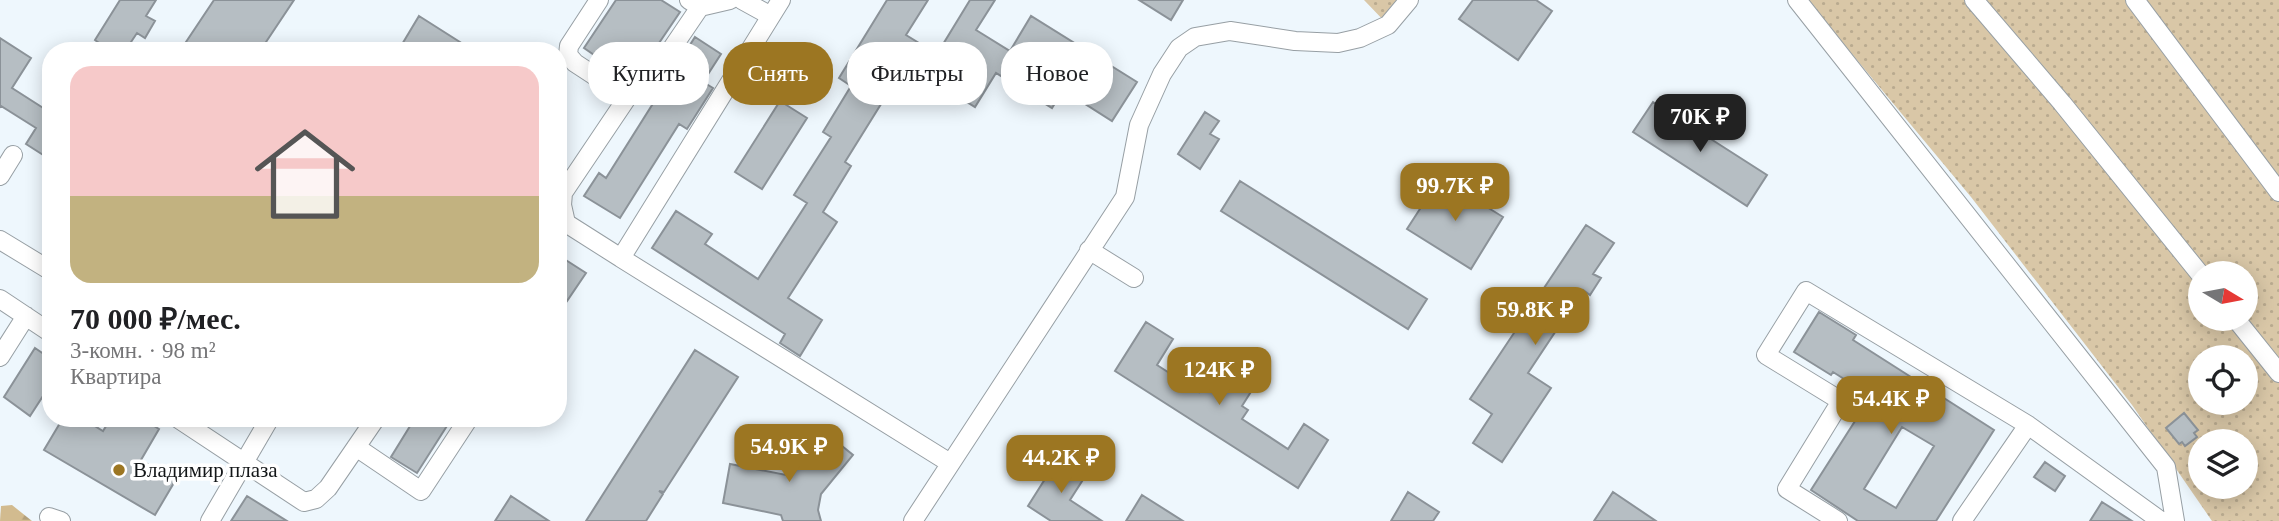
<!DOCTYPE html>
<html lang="ru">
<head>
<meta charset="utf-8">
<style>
  body { margin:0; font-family:"Times New Roman",serif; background:#f6f6f6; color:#202124; height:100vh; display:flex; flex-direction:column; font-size:26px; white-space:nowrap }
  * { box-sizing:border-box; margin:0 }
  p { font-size:23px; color:#757577 }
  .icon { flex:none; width:38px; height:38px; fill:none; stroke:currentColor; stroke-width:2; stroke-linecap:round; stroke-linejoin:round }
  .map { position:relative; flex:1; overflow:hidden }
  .panel { position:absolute; left:42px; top:42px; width:525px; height:385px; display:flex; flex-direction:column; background:#fff; border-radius:28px; box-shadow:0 4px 18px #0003 }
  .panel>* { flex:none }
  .hud { position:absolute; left:588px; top:42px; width:665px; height:63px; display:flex; gap:14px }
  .needle { width:46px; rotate:100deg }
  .controls { position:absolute; left:2188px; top:261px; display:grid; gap:14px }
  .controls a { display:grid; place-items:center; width:70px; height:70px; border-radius:50%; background:#fff; box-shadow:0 4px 18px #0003; font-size:35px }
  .price { position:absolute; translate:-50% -60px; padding:0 16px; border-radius:14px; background:#9c7622; color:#fff; font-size:23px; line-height:46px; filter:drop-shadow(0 2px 4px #0008) }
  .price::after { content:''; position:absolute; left:50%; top:42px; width:21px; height:16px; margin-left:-10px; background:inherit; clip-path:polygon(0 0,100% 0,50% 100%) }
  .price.active { background:#222; color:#fff }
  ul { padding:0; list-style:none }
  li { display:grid; align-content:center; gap:14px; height:371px; padding:0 28px }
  li span { display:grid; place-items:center; height:217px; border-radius:21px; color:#555 }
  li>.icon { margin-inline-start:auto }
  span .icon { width:126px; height:126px; fill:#fffc; stroke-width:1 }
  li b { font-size:30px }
  .chip { padding:0 24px; border-radius:28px; background:#fff; box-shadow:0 4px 18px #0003; font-size:24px; line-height:63px }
  .chip.active { background:#9c7622; color:#fff }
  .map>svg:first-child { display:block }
  .forest { fill:url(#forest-firs) }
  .garden { fill:url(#garden-dots); fill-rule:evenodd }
  .building { fill:#b6bec3; stroke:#8b9298; stroke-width:2; fill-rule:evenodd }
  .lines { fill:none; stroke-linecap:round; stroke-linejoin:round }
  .minor-casing { stroke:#979fa4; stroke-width:20 }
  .minor { stroke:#fff; stroke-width:18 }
  .poi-dot { fill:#9c7622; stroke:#fff; stroke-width:2.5 }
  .labels { text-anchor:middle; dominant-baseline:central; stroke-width:7; stroke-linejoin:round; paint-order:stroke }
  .poi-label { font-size:21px; fill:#131618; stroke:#fff; text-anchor:start }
</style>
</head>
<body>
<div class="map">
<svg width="2279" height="521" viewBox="0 0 2279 521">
  <defs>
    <pattern id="forest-firs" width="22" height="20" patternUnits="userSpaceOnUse" patternTransform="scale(1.75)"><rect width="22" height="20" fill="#d2bb8f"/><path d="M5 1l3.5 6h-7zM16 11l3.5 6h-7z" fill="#b3a07b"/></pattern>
    <pattern id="garden-dots" width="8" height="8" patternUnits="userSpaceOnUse" patternTransform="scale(1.75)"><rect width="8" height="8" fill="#d9c7a7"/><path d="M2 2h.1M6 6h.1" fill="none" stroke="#b9aa8f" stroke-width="1.8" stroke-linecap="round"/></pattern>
  </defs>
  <rect width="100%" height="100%" fill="#eef7fd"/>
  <path class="forest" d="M12 505 32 521H0L1 506Z"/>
  <path class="garden" d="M1364 0H1408L1388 25Z
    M1807 0H2279V521H2212L2132 405 1971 197ZM2200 273H2245V318H2200ZM2200 357H2245V402H2200ZM2200 441H2245V486H2200Z"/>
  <path class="building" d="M120 0H156L146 16 155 21 145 38 137 33 125 51H100L103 46 95 40Z
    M214 0H294L260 51H180Z
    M616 0H661L680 12 638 74 629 79 584 48Z
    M887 0H928L906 35 937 54 970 0H995L976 30 1010 51 1031 16 1137 82 1112 121 1063 90 1052 108 996 73 975 107 906 64 845 162 851 166 823 212 837 222 788 298 822 320 800 356 780 343 785 334 652 248 676 211 712 234 705 244 758 279 807 203 794 195 831 137 823 132 851 86 839 78Z
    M1139 0H1183L1171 20Z
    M1473 0H1536L1552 11 1518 60 1459 19Z
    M419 16 474 51H398Z
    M695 37 721 54 703 82 713 88 687 129 679 124 620 218 584 196 599 173 606 178Z
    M0 38 31 58 12 88 51 113V160L26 144 36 128 1 106 0 107Z
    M780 101 807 118 762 189 735 172Z
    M1653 102 1767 175 1747 206 1633 132Z
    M1205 112 1219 121 1210 134 1219 139 1200 169 1178 154Z
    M1440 178 1503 217 1471 269 1407 229Z
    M1240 181 1427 299 1408 329 1221 211Z
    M1586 225 1614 243 1593 274 1601 278 1590 295 1583 290 1528 373 1551 388 1502 462 1473 443 1492 414 1470 399Z
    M558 255 586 273 567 301 558 295Z
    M1819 312 1856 335 1853 340 1994 430 1936 521H1858L1811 490 1871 396 1833 372 1831 375 1794 352ZM1902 427 1934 446 1896 508 1864 489Z
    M1146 322 1173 339 1157 365 1199 392 1204 384 1211 388 1229 360 1259 379 1242 406 1248 410 1242 419 1288 449 1304 424 1328 440 1298 488 1115 371Z
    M35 348 51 359V397L45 393 30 416 4 397Z
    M695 350 738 377 664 492 659 491 663 494 646 521H586Z
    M2184 413 2198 430 2194 433 2197 437 2185 446 2182 442 2179 444 2166 428Z
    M63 418H82L103 431 111 418H141L159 429 141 460 175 481 155 515 44 450Z
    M415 418H452L417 473 391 457Z
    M826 433 853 455 821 494 818 510 821 521H783L781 515 723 503 730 464 791 476Z
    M1059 457 1086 475 1070 500 1102 521H1051L1028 506Z
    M2045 462 2065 476 2055 491 2034 477Z
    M1408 492 1439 512 1433 521H1391Z
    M1613 492 1656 521H1594Z
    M1142 495 1183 521H1126Z
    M247 496 287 521H231Z
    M511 496 549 521H495Z
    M2102 502 2132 521H2090Z"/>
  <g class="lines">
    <defs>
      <path id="minor" d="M599 0 569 46 568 55 575 63 627 97
        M689 0 700 7 730 0
        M742 0 771 16
        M1797 0 2166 467 2175 521
        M1974 0 2062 103 2200 274
        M2135 0 2279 192
        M0 176 13 155
        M558 218 621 258 781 0
        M566 223 562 205 563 193 633 89 649 82 700 7
        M0 240 51 271
        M1089 250 1134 278
        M621 258 950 463
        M0 299 51 333
        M2235 318 2279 373
        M0 357 26 316
        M177 418 304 502 316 499 328 488 376 418
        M356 447 421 491 469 418
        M49 517 61 521
        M210 521 270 418
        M913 521 1125 197 1139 125 1162 74 1179 48 1195 37 1230 31 1295 41 1338 43 1360 38 1388 25 1409 0
        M1838 521 1787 489 1841 401 1766 355 1806 291 2028 425 2161 521
        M1962 521 2028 425"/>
    </defs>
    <use href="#minor" class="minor-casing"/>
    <use href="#minor" class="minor"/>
  </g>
  <circle class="poi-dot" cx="119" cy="470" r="7"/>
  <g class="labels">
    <g class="poi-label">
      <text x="133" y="470">Владимир плаза</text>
    </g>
  </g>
</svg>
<div class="controls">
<a><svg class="needle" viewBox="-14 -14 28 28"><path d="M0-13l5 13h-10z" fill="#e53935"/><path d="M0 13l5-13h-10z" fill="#757577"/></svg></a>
<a><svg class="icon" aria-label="locate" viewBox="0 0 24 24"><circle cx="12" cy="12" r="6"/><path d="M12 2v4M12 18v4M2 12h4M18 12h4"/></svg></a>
<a><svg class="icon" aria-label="layers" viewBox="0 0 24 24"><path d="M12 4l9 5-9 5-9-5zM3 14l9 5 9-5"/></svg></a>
</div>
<b class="price active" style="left:1700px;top:154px">70K ₽</b>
<b class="price" style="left:1455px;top:223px">99.7K ₽</b>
<b class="price" style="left:1535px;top:347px">59.8K ₽</b>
<b class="price" style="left:1219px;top:407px">124K ₽</b>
<b class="price" style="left:1891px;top:436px">54.4K ₽</b>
<b class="price" style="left:789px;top:484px">54.9K ₽</b>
<b class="price" style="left:1061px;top:495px">44.2K ₽</b>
<div class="hud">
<a class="chip">Купить</a>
<a class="chip active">Снять</a>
<a class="chip">Фильтры</a>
<a class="chip">Новое</a>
</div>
<section class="panel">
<ul>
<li><span style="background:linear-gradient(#f6c9c9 60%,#c2b280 0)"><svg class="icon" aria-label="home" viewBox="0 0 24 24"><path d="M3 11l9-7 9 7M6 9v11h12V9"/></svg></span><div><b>70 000 ₽/мес.</b><p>3-комн. · 98 m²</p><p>Квартира</p></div></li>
</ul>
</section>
</div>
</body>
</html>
